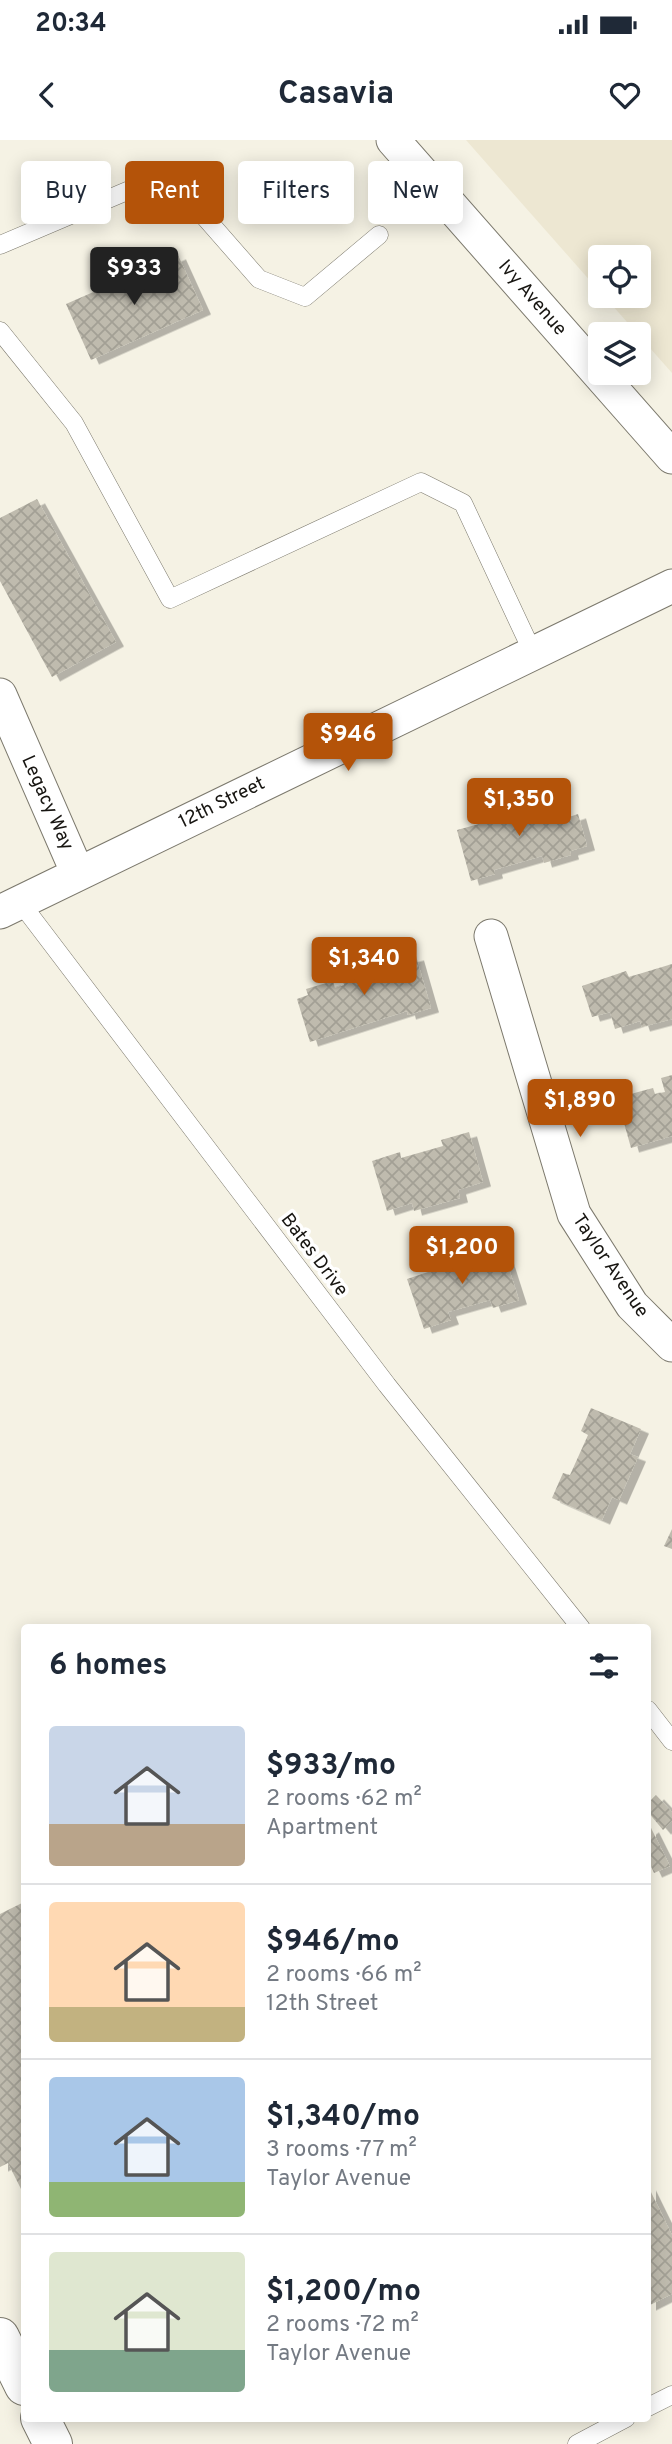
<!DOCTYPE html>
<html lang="en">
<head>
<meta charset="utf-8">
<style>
  body { margin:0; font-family:Overpass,sans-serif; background:#f6f6f7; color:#1f2937; height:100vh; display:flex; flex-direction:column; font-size:26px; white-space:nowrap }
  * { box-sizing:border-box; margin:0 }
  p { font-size:23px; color:#747a83 }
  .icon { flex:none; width:38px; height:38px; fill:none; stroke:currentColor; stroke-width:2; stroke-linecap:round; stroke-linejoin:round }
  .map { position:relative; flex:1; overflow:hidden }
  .side { position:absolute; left:21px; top:1484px; width:630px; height:798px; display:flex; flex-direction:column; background:#fff; border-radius:7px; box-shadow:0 4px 18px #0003 }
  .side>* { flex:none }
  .top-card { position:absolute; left:21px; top:21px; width:630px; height:63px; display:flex; gap:14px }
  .tools { position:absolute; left:588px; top:105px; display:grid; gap:14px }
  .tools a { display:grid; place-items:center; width:63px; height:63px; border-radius:7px; background:#fff; box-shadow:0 4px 18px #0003; font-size:35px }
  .price { position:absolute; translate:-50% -60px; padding:0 16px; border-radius:7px; background:#b45309; color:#fff; font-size:23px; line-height:46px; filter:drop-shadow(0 2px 4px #0008) }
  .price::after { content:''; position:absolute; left:50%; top:42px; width:21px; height:16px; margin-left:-10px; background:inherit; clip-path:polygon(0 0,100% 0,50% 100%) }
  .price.active { background:#222; color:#fff }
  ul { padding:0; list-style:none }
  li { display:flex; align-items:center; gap:21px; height:175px; padding:0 28px }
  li+li { border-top:2px solid #e0e1e3 }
  li span { display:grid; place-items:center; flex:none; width:196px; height:140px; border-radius:7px; color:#555 }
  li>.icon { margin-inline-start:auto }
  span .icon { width:84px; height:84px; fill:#fffc; stroke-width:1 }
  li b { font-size:30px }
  h2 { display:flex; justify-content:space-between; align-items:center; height:84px; padding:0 28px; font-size:30px }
  .pill { padding:0 24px; border-radius:7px; background:#fff; box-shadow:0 4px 18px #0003; font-size:24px; line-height:63px }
  .pill.active { background:#b45309; color:#fff }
  .status { display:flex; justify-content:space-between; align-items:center; height:49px; padding:0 35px; background:#fff; direction:ltr }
  .status svg { height:19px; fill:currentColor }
  header { display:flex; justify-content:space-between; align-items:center; height:91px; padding:0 28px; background:#fff; font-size:32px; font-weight:700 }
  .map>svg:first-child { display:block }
  .built { fill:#ede7d2 }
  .building { fill:url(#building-cross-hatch); filter:url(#shadow) }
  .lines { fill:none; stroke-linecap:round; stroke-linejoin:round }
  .lane-casing { stroke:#7c796d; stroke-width:19 }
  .street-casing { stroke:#7c796d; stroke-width:35 }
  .secondary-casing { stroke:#7c796d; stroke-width:40 }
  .lane { stroke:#fff; stroke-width:18 }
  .street { stroke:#fff; stroke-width:33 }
  .secondary { stroke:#fff; stroke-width:38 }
  .labels { text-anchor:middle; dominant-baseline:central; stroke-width:7; stroke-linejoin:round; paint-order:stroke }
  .street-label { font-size:19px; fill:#171511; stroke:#fff }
</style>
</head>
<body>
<div class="status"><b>20:34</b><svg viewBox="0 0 49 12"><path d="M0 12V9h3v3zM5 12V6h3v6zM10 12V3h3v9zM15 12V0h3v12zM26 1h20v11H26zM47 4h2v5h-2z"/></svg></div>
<header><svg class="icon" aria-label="back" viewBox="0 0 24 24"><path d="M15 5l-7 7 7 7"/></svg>Casavia<svg class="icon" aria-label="heart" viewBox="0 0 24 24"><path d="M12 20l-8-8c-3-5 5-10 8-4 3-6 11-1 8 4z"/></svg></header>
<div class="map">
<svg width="672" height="2304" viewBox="0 0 672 2304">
  <defs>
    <pattern id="building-cross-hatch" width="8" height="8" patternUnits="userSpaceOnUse" patternTransform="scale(1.75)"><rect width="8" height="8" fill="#bfbbae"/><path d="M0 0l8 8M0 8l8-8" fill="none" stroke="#a3a095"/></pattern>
    <filter id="shadow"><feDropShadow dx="8" dy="4.5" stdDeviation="0" flood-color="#0004"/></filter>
  </defs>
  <rect width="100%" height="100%" fill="#f5f2e4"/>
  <path class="built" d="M466 0H672V233L604 156H639V117H600V152Z"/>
  <path class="building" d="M178 115 203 170 91 220 66 164Z
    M37 359 116 502 52 537 0 441V378Z
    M555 661 560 680 578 674 587 706 570 711 571 715 544 723 542 716 494 730 495 734 471 741 457 690 479 684 477 678 528 663 530 669Z
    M416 816 431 868 408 875 407 871 310 902 297 859 308 855 306 849 333 841 335 848 344 845 340 832 392 817 394 822Z
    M672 824V879L642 887 640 881 615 889 610 872 592 877 582 846 626 831 629 837Z
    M672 935V996L631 1008 619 965 629 962 627 955 653 948 655 954 665 952 661 938Z
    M469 992 483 1042 458 1050 460 1058 414 1071 412 1063 387 1071 372 1021 400 1012 401 1018 443 1006 441 1000Z
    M478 1110 480 1118 503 1110 519 1160 493 1168 490 1160 448 1172 451 1180 424 1189 407 1139 431 1131 429 1124Z
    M591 1268 641 1289 630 1314 638 1317 619 1360 612 1357 602 1380 552 1358 563 1333 570 1335 588 1295 581 1291Z
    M672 1389V1409L664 1406Z
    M656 1655 672 1672V1681L663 1690 648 1672V1663Z
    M651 1688 670 1726 654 1733 648 1720V1690Z
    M24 1762V2055L8 2023 0 2027V1774Z
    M648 2046 672 2095V2154L648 2166Z"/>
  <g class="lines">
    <defs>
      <path id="lane" d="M0 105 167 34 259 139 305 157 379 95
        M0 191 74 283 170 459 421 342 463 363 533 513
        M20 762 387 1245 581 1488
        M648 1570 672 1601
        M648 2267 672 2255
        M577 2304 626 2278"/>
      <path id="street" d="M393 0 672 317
        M0 555 78 734
        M0 772 672 446
        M491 796 574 1074 632 1165 672 1205"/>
      <path id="secondary" d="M0 2197 24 2246
        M40 2278 53 2304"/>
    </defs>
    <use href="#lane" class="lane-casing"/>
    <use href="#street" class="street-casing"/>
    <use href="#secondary" class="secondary-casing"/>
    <use href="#lane" class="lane"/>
    <use href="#street" class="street"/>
    <use href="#secondary" class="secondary"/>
  </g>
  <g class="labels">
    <g class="street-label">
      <text transform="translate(532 158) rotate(49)">Ivy Avenue</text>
      <text transform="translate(47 663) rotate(66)">Legacy Way</text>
      <text transform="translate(222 663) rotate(-26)">12th Street</text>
      <text transform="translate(314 1115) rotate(53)">Bates Drive</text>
      <text transform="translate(610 1126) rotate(56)">Taylor Avenue</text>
    </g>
  </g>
</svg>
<div class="tools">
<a><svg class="icon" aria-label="locate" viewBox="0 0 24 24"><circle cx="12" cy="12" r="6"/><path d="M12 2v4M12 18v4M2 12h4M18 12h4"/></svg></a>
<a><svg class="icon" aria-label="layers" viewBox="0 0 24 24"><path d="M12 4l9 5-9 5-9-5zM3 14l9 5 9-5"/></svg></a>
</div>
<b class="price active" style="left:134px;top:167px">$933</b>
<b class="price" style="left:348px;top:633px">$946</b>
<b class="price" style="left:519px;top:698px">$1,350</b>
<b class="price" style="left:364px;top:857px">$1,340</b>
<b class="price" style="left:580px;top:999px">$1,890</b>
<b class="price" style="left:462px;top:1146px">$1,200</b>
<div class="top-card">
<a class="pill">Buy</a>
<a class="pill active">Rent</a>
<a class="pill">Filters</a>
<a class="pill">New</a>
</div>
<section class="side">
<h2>6 homes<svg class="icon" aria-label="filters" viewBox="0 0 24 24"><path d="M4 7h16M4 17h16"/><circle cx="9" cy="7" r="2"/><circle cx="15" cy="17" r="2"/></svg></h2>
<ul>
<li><span style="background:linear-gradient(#c9d6e8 70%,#b9a48a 0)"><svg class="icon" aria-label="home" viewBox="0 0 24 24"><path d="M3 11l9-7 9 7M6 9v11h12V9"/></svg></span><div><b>$933/mo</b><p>2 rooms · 62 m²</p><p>Apartment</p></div></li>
<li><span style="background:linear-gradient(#ffd9b3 75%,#c2b280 0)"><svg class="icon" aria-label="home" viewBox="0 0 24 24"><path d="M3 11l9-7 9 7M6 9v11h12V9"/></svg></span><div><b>$946/mo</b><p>2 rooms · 66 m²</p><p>12th Street</p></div></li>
<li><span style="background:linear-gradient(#a9c7e8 75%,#8fb573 0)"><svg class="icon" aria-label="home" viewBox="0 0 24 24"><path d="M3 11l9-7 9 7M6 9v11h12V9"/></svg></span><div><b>$1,340/mo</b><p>3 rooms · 77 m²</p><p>Taylor Avenue</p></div></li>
<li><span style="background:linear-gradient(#dfe7d0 70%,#7fa58c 0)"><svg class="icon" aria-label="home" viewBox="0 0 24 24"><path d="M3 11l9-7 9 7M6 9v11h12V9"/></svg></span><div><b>$1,200/mo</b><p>2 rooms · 72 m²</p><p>Taylor Avenue</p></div></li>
</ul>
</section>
</div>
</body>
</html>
